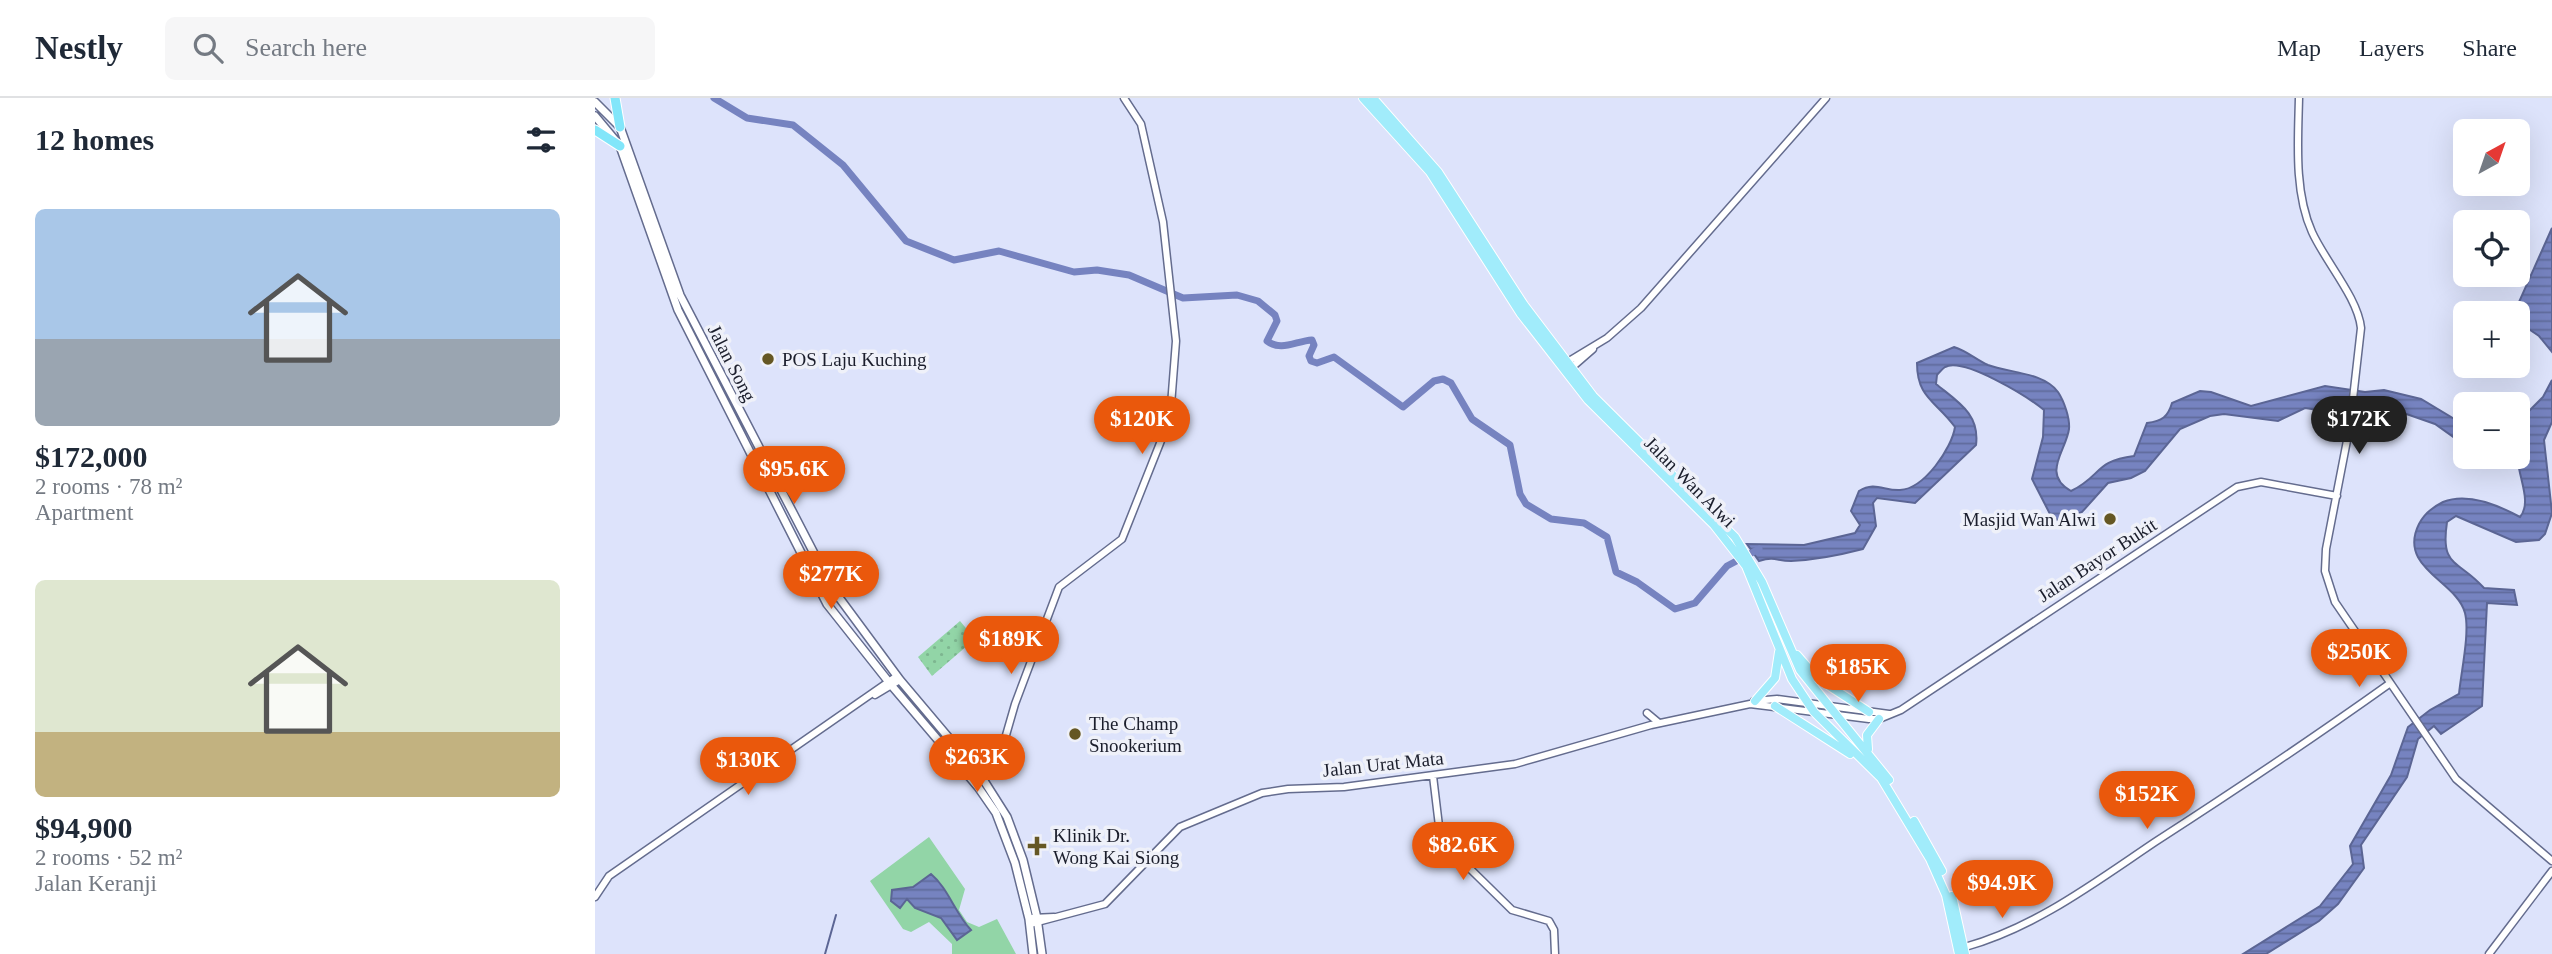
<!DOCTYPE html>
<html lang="en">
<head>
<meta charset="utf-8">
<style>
  body { margin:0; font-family:Georgia,serif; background:#f6f6f7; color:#1f2937; height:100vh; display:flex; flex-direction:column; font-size:26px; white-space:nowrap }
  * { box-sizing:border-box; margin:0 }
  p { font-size:23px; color:#747a83 }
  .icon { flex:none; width:38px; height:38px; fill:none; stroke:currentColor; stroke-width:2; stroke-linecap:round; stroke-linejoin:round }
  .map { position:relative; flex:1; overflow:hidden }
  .panel { display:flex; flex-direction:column; background:#fff; width:595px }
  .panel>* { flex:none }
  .needle { width:46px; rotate:40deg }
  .tools { position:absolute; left:1858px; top:21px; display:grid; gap:14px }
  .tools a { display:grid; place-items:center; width:77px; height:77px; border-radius:10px; background:#fff; box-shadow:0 7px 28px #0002; font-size:35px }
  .price { position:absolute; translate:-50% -60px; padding:0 16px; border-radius:24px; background:#ea580c; color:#fff; font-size:23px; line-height:46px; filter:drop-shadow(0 2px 4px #0008) }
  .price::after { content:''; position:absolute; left:50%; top:42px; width:21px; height:16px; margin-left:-10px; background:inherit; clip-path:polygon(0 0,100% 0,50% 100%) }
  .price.on { background:#222; color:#fff }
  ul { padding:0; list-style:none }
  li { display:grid; align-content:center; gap:14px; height:371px; padding:0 35px }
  li span { display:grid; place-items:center; height:217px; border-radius:10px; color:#555 }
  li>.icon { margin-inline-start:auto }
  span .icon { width:126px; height:126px; fill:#fffc; stroke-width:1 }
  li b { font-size:30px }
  h2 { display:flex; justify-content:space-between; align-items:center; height:84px; padding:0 35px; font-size:30px }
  header { display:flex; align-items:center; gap:42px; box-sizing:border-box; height:98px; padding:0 35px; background:#fff; border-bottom:2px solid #e0e1e3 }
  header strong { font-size:33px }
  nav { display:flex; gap:38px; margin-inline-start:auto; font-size:24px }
  .search { width:490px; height:63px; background:#f6f6f7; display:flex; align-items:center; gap:18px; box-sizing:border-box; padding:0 24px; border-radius:10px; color:#747a83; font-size:26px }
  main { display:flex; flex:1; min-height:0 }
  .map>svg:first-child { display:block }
  .grass { fill:url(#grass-dots) }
  .green { fill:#92d5a7 }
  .water { fill:url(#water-rules); stroke:#5b6594; stroke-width:2 }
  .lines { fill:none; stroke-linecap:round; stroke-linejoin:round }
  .stream { stroke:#5b6594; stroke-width:2 }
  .river { stroke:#7683c0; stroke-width:7 }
  .tertiary-casing { stroke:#646c8e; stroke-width:9 }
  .secondary-casing { stroke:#646c8e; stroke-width:10 }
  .primary-casing { stroke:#fff; stroke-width:10 }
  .trunk-casing { stroke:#fff; stroke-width:11 }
  .tertiary { stroke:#fff; stroke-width:6 }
  .secondary { stroke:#fff; stroke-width:7 }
  .primary { stroke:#a1ecfb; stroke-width:8 }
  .trunk { stroke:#82e6fa; stroke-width:9 }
  .poi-dot { fill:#655724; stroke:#eff1f9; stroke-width:2.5 }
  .labels { text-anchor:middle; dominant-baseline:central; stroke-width:7; stroke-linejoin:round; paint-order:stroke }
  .poi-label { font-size:19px; fill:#1b1e2c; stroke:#eff1f9; text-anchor:start }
  .street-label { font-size:19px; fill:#1b1e2c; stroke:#eff1f9 }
</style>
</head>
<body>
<header>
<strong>Nestly</strong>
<div class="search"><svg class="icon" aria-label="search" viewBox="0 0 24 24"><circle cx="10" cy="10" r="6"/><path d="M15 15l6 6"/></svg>Search here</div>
<nav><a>Map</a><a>Layers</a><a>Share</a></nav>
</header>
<main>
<section class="panel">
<h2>12 homes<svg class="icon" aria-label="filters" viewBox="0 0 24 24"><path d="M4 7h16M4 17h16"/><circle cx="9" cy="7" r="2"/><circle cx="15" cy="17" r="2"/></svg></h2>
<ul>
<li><span style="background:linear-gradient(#a9c7e8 60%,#9aa5b1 0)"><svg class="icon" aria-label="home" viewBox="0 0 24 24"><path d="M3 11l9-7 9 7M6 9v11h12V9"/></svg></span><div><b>$172,000</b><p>2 rooms · 78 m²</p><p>Apartment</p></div></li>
<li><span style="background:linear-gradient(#dfe7d0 70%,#c2b280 0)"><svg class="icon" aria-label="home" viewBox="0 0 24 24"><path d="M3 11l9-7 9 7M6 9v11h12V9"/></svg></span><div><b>$94,900</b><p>2 rooms · 52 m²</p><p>Jalan Keranji</p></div></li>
</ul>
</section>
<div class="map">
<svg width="1957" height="856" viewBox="0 0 1957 856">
  <defs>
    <pattern id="grass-dots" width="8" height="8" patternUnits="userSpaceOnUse" patternTransform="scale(1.75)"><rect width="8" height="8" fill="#92d5a7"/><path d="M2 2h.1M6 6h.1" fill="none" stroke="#7db690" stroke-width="1.8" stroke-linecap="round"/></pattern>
    <pattern id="water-rules" width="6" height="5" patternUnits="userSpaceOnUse" patternTransform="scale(1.75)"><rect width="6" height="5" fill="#7683c0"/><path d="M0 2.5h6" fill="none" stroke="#606b9c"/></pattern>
  </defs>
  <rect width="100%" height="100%" fill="#dde3fb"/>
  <path class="grass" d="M365 523 380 541 337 578 323 559Z"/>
  <path class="green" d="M334 739 370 791 364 812 372 824 384 829 402 821 421 856H357V846L334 824 316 834 308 831 275 783Z"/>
  <path class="water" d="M1957 130V254L1944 238 1925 225 1920 213Z
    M1359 249C1372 253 1380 261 1393 267 1414 275 1448 274 1463 294 1469 303 1475 320 1474 331 1471 353 1446 376 1476 393 1507 378 1499 363 1539 358L1552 325C1567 323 1573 319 1577 305L1605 293 1616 294 1656 308 1730 288 1770 294 1789 292 1826 301 1871 328V348L1840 326 1800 312 1750 316 1710 310 1683 323 1629 316 1615 318 1585 331 1550 373 1536 380 1513 385 1487 414 1466 424 1456 418 1437 381 1448 339 1449 312C1433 299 1369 259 1350 269 1347 271 1345 274 1342 277L1341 286C1363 304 1385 316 1381 347L1320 405 1282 400 1278 405 1281 428 1268 451C1245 457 1220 462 1196 463 1181 463 1181 458 1164 463L1152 446 1209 447 1260 435 1265 427 1256 413 1264 393C1280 383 1289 393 1305 392 1329 391 1357 350 1360 329 1341 303 1322 300 1322 265Z
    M1957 282V324L1949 342 1957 415 1950 436 1944 442 1921 444 1861 418 1852 424C1845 470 1863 461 1889 490L1919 492 1922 507 1892 505 1887 608 1846 636 1839 628 1823 641 1812 679 1766 747 1769 770 1743 806 1724 823 1671 856H1648L1725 808 1758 766 1755 748 1796 677 1813 629 1835 612 1864 596C1866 574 1875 535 1870 515 1862 483 1802 470 1824 426 1829 416 1838 409 1848 404 1873 394 1903 407 1925 419 1937 405 1924 380 1923 363 1922 353 1923 337 1923 324L1948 299Z
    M336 776C353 790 360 815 376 832L362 842 346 820 320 810 312 801 305 810 296 803 297 792 318 789Z"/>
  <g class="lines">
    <path class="stream" d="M230 856 241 817"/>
    <path class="river" d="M119 0 152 20 198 27 248 67 311 143 359 162 404 153 479 174 502 172 534 177 588 200 642 197 663 203 680 217 682 223 672 243C686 254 701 243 717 242L719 247 714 258 716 263 722 265 739 259 808 309 839 283 848 281 856 285 877 321 915 347 925 396 931 406 956 421 989 425 1012 439 1021 474 1042 484 1080 511 1100 505 1132 468 1164 451"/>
    <defs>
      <path id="tertiary" d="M1704 0C1703 43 1699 94 1717 134 1730 163 1763 200 1766 230L1755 327 1731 451 1730 473 1740 504 1861 681 1957 763
        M969 266 1012 240 1046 210 1231 0
        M975 271 998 251
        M280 597 305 582
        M1159 603 1182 601 1294 616
        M1052 615 1064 625
        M386 678 405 658 420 606 464 489 527 441 575 320 581 243 568 124 546 26 529 0
        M838 678 844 728 859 755 917 812 954 823 959 832 960 856
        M0 799 14 778 302 578
        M437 820 459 819
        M435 826 510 806 585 729 667 695 693 691 749 689 920 666 1056 627 1155 606 1274 621H1284L1306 612 1642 389 1666 384 1742 398
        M1370 849C1441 829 1499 785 1560 744 1639 693 1717 641 1794 586
        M1894 856 1957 773"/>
      <path id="secondary" d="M0 4 25 29 85 197 237 490 305 582 386 678 412 719 428 762 442 820 447 856
        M0 18 25 48 83 212 232 506 297 588 383 689 401 715 420 765 434 821 438 856"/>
      <path id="primary" d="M768 0 835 74 926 216 993 302 1119 427 1151 468 1197 581 1219 614 1286 680 1335 761 1351 797 1364 856
        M778 0 843 74 929 207 998 298 1140 439 1167 484 1205 572 1294 682
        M1202 557 1222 580 1274 614
        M1160 603 1180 580 1184 554
        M1180 608 1255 656
        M1273 651 1272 637 1284 621
        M1319 723 1347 773
        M1357 798 1370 856"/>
      <path id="trunk" d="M20 0 25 29
        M0 32 25 48"/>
    </defs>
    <use href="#tertiary" class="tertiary-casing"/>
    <use href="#secondary" class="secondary-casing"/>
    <use href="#primary" class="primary-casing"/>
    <use href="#trunk" class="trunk-casing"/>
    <use href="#tertiary" class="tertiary"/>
    <use href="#secondary" class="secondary"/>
    <use href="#primary" class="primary"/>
    <use href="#trunk" class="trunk"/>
  </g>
  <g class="poi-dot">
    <circle cx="173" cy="261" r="7"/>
    <circle cx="1515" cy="421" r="7"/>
    <circle cx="480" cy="636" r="7"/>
    <path d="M438.5 737.5h7v7h7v7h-7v7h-7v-7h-7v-7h7z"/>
  </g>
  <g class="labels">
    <g class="poi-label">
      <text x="187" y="261">POS Laju Kuching</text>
      <text x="1501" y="421" text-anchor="end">Masjid Wan Alwi</text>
      <text x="494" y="625">The Champ<tspan x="494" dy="22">Snookerium</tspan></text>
      <text x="458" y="737">Klinik Dr.<tspan x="458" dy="22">Wong Kai Siong</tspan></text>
    </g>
    <g class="street-label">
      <text transform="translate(137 265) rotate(63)">Jalan Song</text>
      <text transform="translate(1095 384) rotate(45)">Jalan Wan Alwi</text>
      <text transform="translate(1502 462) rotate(-33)">Jalan Bayor Bukit</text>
      <text transform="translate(788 666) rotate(-6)">Jalan Urat Mata</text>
    </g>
  </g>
</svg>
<div class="tools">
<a><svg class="needle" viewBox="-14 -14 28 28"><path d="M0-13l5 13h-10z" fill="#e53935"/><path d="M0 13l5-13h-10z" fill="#747a83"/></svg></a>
<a><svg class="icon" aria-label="locate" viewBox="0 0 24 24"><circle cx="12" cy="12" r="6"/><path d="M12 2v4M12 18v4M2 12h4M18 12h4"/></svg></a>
<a>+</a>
<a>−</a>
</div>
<b class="price" style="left:547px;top:358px">$120K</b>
<b class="price on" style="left:1764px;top:358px">$172K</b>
<b class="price" style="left:199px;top:408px">$95.6K</b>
<b class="price" style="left:236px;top:513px">$277K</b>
<b class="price" style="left:416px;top:578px">$189K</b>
<b class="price" style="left:1764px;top:591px">$250K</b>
<b class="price" style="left:1263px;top:606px">$185K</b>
<b class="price" style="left:382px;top:696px">$263K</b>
<b class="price" style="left:153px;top:699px">$130K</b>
<b class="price" style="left:1552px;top:733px">$152K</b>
<b class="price" style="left:868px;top:784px">$82.6K</b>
<b class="price" style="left:1407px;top:822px">$94.9K</b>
</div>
</main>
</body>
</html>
